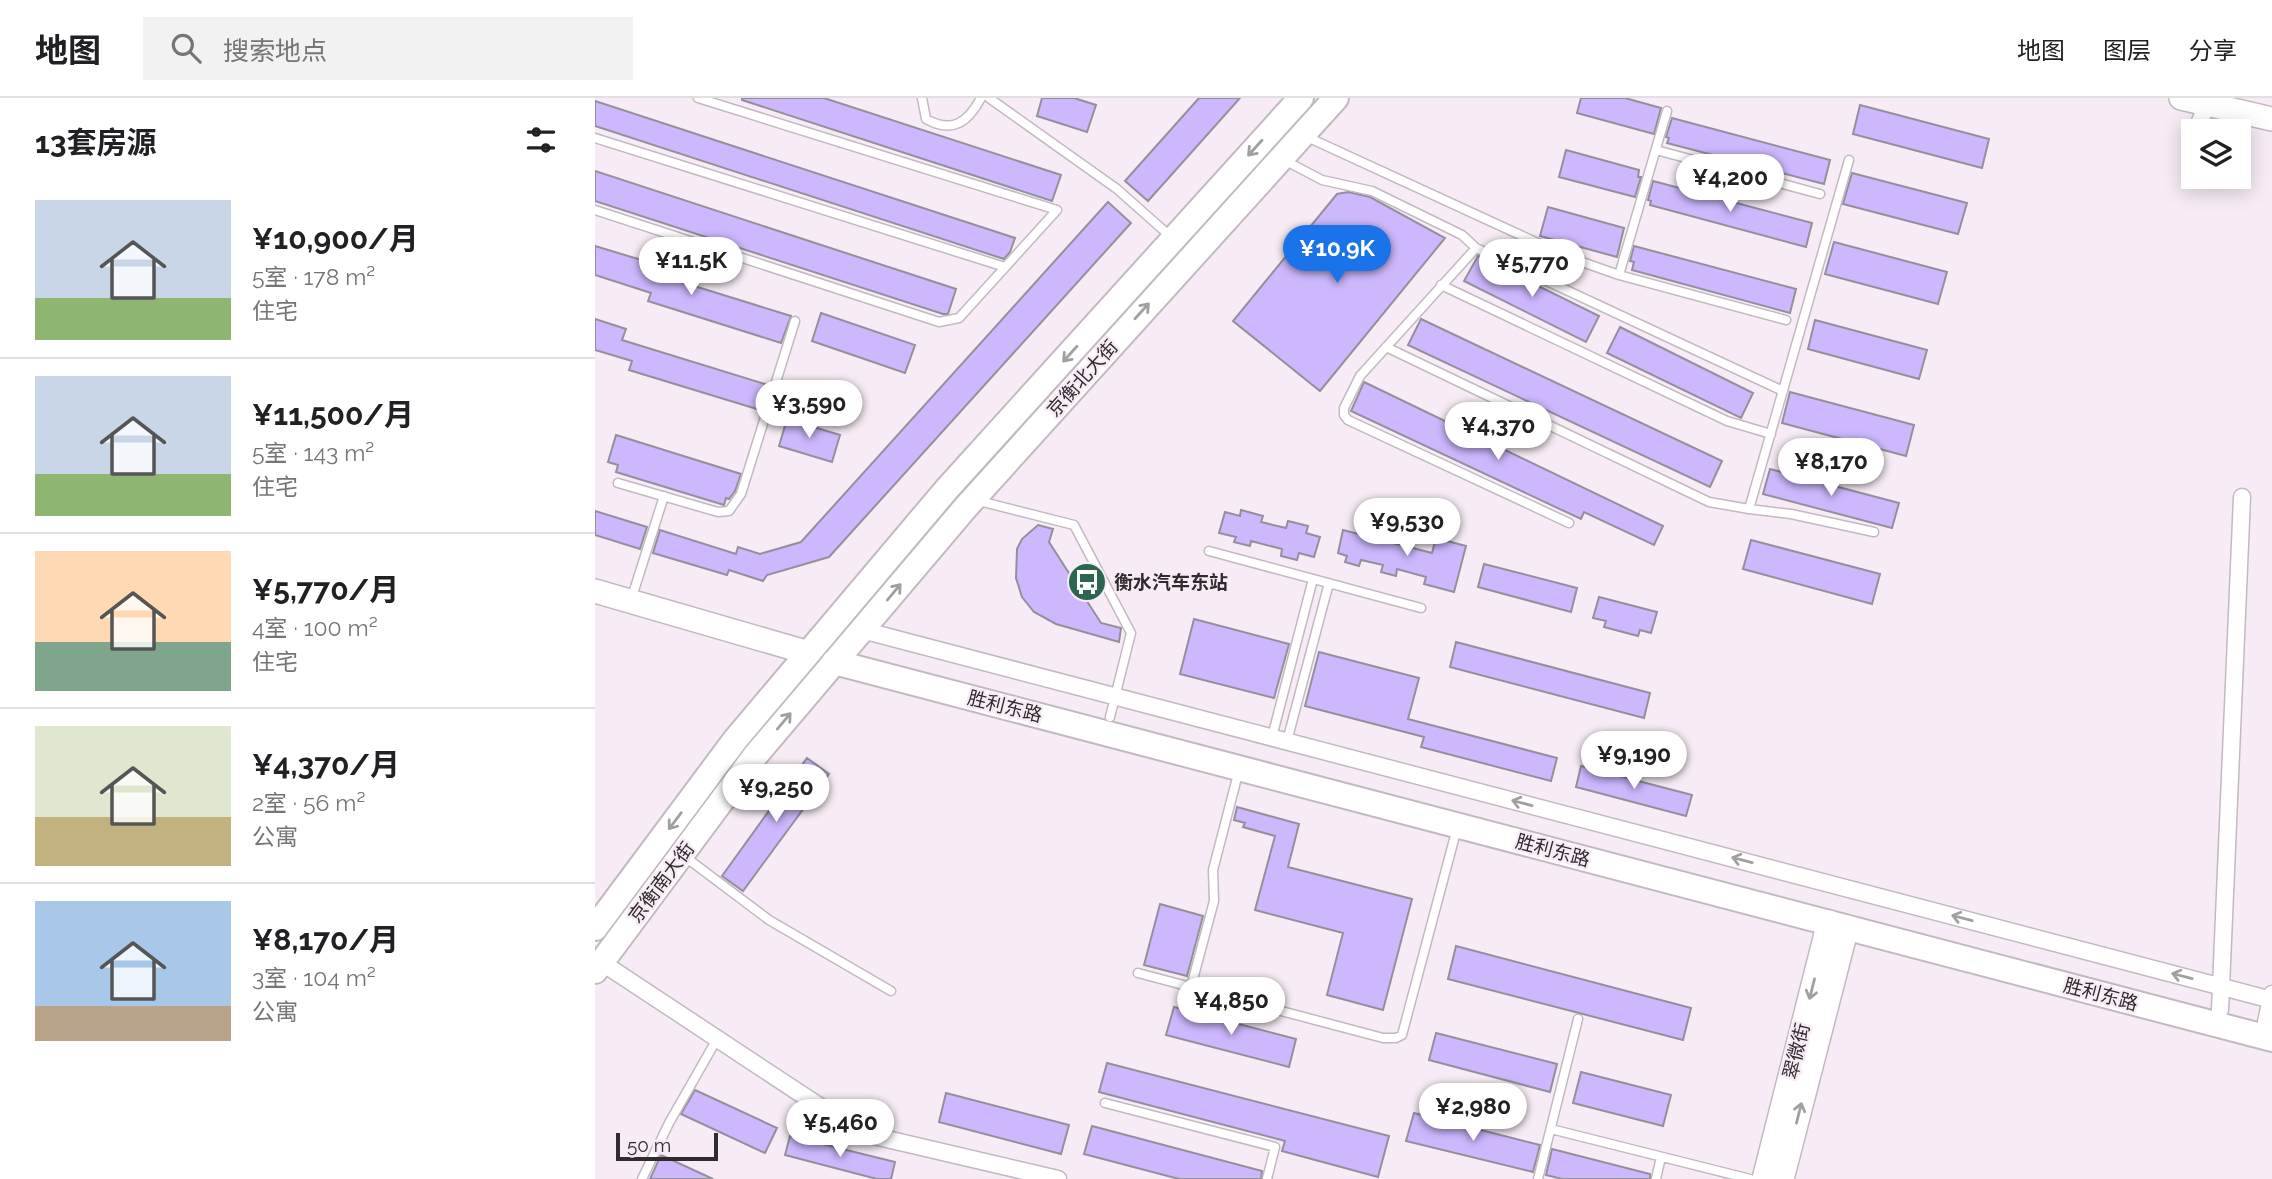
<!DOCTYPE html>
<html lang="zh">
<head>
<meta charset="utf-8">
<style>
  body { margin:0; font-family:Raleway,"Noto Sans SC",sans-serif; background:#f2f2f2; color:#202124; height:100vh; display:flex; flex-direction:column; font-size:26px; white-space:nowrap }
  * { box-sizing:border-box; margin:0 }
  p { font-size:23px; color:#757577 }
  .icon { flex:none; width:38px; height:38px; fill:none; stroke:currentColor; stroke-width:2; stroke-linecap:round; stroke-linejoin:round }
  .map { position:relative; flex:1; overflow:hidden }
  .sheet { display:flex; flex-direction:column; background:#fff; width:595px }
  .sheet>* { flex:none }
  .buttons { position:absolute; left:1586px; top:21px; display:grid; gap:14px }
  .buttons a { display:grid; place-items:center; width:70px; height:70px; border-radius:0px; background:#fff; box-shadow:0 4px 18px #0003; font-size:35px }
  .scale { position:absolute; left:21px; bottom:18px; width:102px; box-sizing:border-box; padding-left:7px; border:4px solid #2f2b2e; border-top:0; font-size:19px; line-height:24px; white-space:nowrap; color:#2f2b2e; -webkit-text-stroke:5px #f7ecf5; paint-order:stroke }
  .price { position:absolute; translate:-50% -60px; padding:0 16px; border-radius:24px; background:#fff; color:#222; font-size:23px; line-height:46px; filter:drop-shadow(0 2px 4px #0008) }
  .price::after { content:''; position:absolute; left:50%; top:42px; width:21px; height:16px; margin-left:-10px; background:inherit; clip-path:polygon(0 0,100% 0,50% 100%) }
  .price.active { background:#1a73e8; color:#fff }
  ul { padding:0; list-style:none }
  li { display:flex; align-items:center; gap:21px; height:175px; padding:0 35px }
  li+li { border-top:2px solid #e0e0e0 }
  li span { display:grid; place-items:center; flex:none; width:196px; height:140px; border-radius:0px; color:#555 }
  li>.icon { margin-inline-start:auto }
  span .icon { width:84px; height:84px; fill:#fffc; stroke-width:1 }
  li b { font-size:30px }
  h2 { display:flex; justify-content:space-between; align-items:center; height:84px; padding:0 35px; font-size:30px }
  header { display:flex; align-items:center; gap:42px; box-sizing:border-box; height:98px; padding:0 35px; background:#fff; border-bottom:2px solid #e0e0e0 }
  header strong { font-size:33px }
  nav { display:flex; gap:38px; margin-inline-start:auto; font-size:24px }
  .search { width:490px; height:63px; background:#f2f2f2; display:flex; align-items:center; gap:18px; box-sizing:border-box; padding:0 24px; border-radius:0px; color:#757577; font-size:26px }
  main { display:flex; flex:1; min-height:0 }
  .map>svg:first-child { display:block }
  .building { fill:#cdb8fe; stroke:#93909c; stroke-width:2 }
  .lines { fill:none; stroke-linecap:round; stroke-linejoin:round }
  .lane-casing { stroke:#c3b9c1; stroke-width:11 }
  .street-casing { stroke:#c3b9c1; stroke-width:19 }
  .secondary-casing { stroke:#c3b9c1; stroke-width:26 }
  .primary-casing { stroke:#c3b9c1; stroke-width:28 }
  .lane { stroke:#fff; stroke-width:8 }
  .street { stroke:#fff; stroke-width:16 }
  .secondary { stroke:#fff; stroke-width:23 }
  .primary { stroke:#fff; stroke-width:24 }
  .oneway { stroke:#a1a0a1 }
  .labels { text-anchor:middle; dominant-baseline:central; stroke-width:5; stroke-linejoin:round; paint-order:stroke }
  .street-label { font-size:19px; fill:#2f2b2e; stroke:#f7ecf5 }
  .poi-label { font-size:19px; font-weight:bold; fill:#2f2b2e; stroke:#f7ecf5; text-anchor:start }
</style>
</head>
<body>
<header>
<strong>地图</strong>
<div class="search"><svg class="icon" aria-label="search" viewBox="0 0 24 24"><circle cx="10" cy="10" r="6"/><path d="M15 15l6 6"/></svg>搜索地点</div>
<nav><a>地图</a><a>图层</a><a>分享</a></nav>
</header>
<main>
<section class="sheet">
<h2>13套房源<svg class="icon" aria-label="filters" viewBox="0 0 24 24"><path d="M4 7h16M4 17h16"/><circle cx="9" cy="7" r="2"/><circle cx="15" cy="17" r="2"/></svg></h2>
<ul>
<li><span style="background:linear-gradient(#c9d6e8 70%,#8fb573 0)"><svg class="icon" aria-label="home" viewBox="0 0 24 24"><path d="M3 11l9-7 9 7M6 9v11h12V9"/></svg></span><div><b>¥10,900/月</b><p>5室 · 178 m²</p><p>住宅</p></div></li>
<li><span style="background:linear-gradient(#c9d6e8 70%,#8fb573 0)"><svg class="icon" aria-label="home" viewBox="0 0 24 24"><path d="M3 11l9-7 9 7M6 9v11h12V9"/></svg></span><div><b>¥11,500/月</b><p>5室 · 143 m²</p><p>住宅</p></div></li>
<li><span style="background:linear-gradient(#ffd9b3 65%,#7fa58c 0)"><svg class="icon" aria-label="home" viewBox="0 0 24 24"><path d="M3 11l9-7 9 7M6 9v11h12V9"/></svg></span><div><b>¥5,770/月</b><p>4室 · 100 m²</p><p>住宅</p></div></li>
<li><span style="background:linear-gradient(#dfe7d0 65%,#c2b280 0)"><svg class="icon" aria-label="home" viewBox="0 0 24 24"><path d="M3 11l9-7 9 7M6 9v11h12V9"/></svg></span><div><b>¥4,370/月</b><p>2室 · 56 m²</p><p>公寓</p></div></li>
<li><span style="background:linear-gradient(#a9c7e8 75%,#b9a48a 0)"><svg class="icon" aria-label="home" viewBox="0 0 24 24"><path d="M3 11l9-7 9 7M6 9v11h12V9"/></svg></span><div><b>¥8,170/月</b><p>3室 · 104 m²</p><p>公寓</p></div></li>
</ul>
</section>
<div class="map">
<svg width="1677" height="1081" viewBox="0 0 1677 1081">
  <rect width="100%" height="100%" fill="#f7ecf5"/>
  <path class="building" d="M147 0H229L466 77 457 103 147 2Z
    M447 0H479L501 7 492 34 442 18Z
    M604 0H645L553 103 530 83Z
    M986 0H1030L1066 10 1059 36 982 15Z
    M0 3 420 140 415 154 409 161 0 28Z
    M1265 7 1394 41 1387 70 1258 36Z
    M1077 20 1235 62 1229 86 1072 45 1074 40 1071 39Z
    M971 52 1044 72 1043 79H1046L1040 99 964 79Z
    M0 73 361 191 353 216H348L0 103Z
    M1257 75 1372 105 1363 136 1248 106Z
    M1058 83 1217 125 1211 149 1055 107 1056 103 1053 102Z
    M753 94 775 99 850 140 725 293 638 223 742 96Z
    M513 104 536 125 234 459 172 477 168 483 134 472 132 477 58 455 65 432 141 456 143 449 165 456 206 444Z
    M953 109 1029 130 1022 159 945 138Z
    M1239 144 1352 174 1343 206 1230 176Z
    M0 148 53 164 51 173 196 218 186 245 53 203 56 195 0 177Z
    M1039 148 1201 191 1195 215 1037 172 1039 164 1035 163Z
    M883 158 1004 218 991 244 869 183Z
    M226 215 320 247 310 275 217 243Z
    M0 221 31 231 27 242 173 287 165 312 34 272 37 263 0 252Z
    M826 221 1127 363 1115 389 813 247Z
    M1220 222 1332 252 1324 281 1213 251Z
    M1025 229 1158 295 1146 320 1012 255Z
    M769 284 1068 428 1059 447 989 414 986 421 756 313Z
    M1195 294 1319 327 1311 358 1187 325Z
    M192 321 245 337 237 364 184 348Z
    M21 337 146 376 140 393 134 401 131 400 129 407 21 374 23 367 13 364Z
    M1175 371 1304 405 1297 430 1168 396Z
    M646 412 668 418 666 424 691 430 693 423 713 428 711 435 725 439 719 459 704 455 702 462 686 458 687 451 656 443 655 448 639 444 641 439 624 435 630 414 645 418Z
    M0 413 52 429 45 451 0 437Z
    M443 427 458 431 454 444 506 525 526 530 524 544 461 526 439 514 427 499 421 480 422 451 427 441Z
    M748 432 837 455 841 440 871 448 859 494 829 486 831 479 802 471 801 478 786 474 788 467 766 462 764 468 750 464 752 458 743 455Z
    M1156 442 1285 476 1277 506 1148 471Z
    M889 466 982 490 976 514 883 489Z
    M1004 499 1062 514 1056 535 1045 532 1043 538 1009 529 1011 523 998 520Z
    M599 521 694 546 679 600 585 576Z
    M861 544 1055 595 1049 620 855 569Z
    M724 554 824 580 813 621 962 660 956 683 826 649 829 639 710 608Z
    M212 660 234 676 148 793 127 778Z
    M986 668 1097 697 1091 718 981 689Z
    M642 709 704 726 693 769 817 801 788 912 732 897 748 835 660 812 680 738 648 729 650 725 639 722Z
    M565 806 608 818 592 878 549 867Z
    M861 848 1096 910 1088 942 853 881Z
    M579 909 701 941 694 969 571 937Z
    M841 935 962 966 955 994 834 962Z
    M512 965 794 1038 783 1079 687 1053 690 1043 504 994Z
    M986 974 1076 997 1068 1028 978 1005Z
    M100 992 182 1030 170 1055 86 1016Z
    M351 995 474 1027 466 1056 344 1024Z
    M819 1015 945 1047 938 1074 811 1043Z
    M497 1028 667 1073 666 1081H584L489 1056Z
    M195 1038 300 1064 296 1081H282L190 1057Z
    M957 1051 1055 1076V1081H967L951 1077Z
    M66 1057 118 1081H55Z"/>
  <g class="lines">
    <defs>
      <path id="lane" d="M327 0 331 21C358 36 373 24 386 0
        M394 0 522 91 575 138
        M710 38 973 159 1024 177 1191 222
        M0 40 410 169
        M1061 52 1225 96
        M689 62 727 82 777 93 867 137 881 150 1188 293
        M0 112 344 224 364 220 462 112 103 0
        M881 150 765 278 749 310V317L753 322 974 425
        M1024 177 1072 13
        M846 187 1132 323 1176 336
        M791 249 1114 404 1154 411 1196 416 1279 434
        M23 385 123 414 134 413 146 396 200 223
        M384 403 479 427 536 535 515 619
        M1154 411 1254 62
        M614 453 826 510
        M36 502 69 398
        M677 639 718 481
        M692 643 734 485
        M89 758 174 822 296 893
        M543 875 788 940H801L807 937 862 730
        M596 889 619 803 618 772 644 672
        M510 1005 680 1049 672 1081
        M956 1031 1155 1081
        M47 1081 74 1025 122 941
        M943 1081 983 921
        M1061 1081 1066 1059"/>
      <path id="street" d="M1604 26 1614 0
        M267 532 1677 902
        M6 864 256 1029 279 1038 463 1081
        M1625 912 1647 399
        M1671 924 1677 896"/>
      <path id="secondary" d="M1586 0 1677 21
        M0 493 214 555
        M1169 1081 1234 824
        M1187 1081 1252 829"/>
      <path id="primary" d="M239 564 1677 941
        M0 830 140 642 351 392 706 0
        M0 873 160 658 371 409 741 0"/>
    </defs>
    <use href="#lane" class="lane-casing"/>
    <use href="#street" class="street-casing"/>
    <use href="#secondary" class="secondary-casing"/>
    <use href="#primary" class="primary-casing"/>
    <use href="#lane" class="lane"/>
    <use href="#street" class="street"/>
    <use href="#secondary" class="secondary"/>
    <use href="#primary" class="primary"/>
  </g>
  <defs><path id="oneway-shaft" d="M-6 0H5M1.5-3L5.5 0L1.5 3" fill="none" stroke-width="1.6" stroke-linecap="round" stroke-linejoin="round" transform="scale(1.75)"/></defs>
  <g class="oneway">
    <use href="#oneway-shaft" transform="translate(660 50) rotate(132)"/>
    <use href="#oneway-shaft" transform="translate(547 213) rotate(-48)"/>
    <use href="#oneway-shaft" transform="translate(475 256) rotate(132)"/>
    <use href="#oneway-shaft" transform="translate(299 494) rotate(-50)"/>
    <use href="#oneway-shaft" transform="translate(189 623) rotate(-50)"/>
    <use href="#oneway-shaft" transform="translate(927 705) rotate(-165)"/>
    <use href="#oneway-shaft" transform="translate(80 723) rotate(127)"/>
    <use href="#oneway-shaft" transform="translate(1147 762) rotate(-165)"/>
    <use href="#oneway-shaft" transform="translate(1367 820) rotate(-165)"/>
    <use href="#oneway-shaft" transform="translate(1587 878) rotate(-165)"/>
    <use href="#oneway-shaft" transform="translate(1217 891) rotate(104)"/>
    <use href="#oneway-shaft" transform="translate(1204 1015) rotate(-76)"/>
  </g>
  <defs>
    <symbol id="bus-disc" viewBox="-11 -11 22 22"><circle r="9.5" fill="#2c664e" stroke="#f7ecf5"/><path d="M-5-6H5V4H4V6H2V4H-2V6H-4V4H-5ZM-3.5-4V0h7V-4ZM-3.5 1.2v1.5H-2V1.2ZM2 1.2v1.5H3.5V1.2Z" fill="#fff"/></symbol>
  </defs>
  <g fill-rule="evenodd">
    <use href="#bus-disc" x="470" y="462" width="44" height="44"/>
  </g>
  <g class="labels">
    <g class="street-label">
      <text transform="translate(487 280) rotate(-48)">京衡北大街</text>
      <text transform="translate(410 608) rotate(14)">胜利东路</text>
      <text transform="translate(958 752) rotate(15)">胜利东路</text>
      <text transform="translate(66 784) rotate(-53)">京衡南大街</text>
      <text transform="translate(1506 896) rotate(15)">胜利东路</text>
      <text transform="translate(1201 953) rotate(-76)">翠微街</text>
    </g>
    <g class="poi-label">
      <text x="519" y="484">衡水汽车东站</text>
    </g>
  </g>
</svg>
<div class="buttons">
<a><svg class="icon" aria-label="layers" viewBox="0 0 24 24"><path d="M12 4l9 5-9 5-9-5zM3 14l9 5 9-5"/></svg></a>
</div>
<div class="scale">50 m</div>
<b class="price" style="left:1135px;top:116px">¥4,200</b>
<b class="price active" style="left:742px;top:187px">¥10.9K</b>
<b class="price" style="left:96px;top:199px">¥11.5K</b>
<b class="price" style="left:937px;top:201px">¥5,770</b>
<b class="price" style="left:214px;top:342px">¥3,590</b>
<b class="price" style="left:903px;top:364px">¥4,370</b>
<b class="price" style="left:1236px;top:400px">¥8,170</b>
<b class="price" style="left:812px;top:460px">¥9,530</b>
<b class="price" style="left:1039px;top:693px">¥9,190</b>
<b class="price" style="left:181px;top:726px">¥9,250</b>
<b class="price" style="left:636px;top:939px">¥4,850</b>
<b class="price" style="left:878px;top:1045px">¥2,980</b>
<b class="price" style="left:245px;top:1061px">¥5,460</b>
</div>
</main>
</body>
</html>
